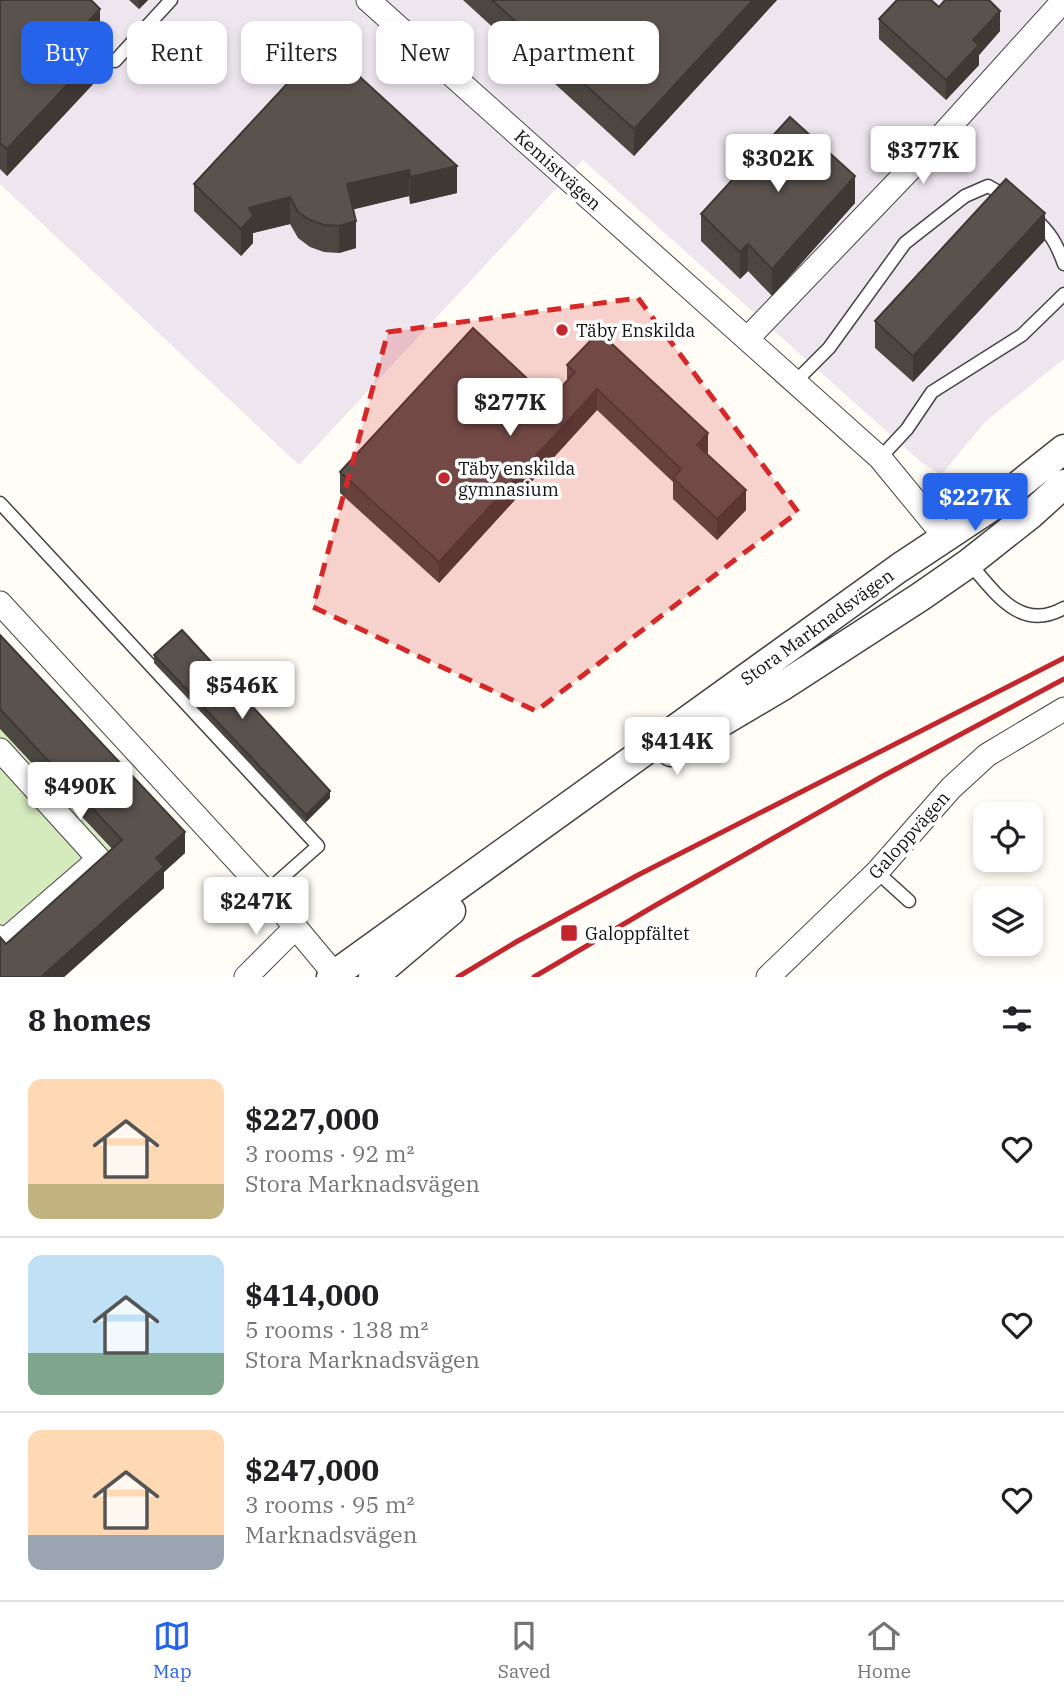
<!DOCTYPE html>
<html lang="en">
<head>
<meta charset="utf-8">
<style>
  body { margin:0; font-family:"IBM Plex Serif",serif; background:#f2f2f2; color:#202124; height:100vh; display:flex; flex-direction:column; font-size:26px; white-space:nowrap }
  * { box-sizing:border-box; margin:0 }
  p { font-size:23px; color:#757577 }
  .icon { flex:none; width:38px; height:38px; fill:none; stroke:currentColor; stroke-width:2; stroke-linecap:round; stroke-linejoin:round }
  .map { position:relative; height:977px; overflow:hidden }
  .details { display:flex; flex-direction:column; background:#fff; flex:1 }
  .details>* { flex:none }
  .guide { position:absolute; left:21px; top:21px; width:700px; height:63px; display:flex; gap:14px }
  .tools { position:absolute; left:973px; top:802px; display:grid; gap:14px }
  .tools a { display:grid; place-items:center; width:70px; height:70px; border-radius:14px; background:#fff; box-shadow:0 4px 10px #0003; font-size:35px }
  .price { position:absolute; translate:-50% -60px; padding:0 16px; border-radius:7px; background:#fff; color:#222; font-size:23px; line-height:46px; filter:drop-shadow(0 2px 4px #0008) }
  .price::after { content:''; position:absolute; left:50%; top:42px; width:21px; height:16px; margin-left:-10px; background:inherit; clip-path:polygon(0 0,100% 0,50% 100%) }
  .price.active { background:#2563eb; color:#fff }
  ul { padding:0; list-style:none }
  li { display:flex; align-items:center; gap:21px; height:175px; padding:0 28px }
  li+li { border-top:2px solid #e0e0e0 }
  li span { display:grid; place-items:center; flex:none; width:196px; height:140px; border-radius:14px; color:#555 }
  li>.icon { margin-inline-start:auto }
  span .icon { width:84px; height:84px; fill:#fffc; stroke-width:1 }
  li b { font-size:30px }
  h2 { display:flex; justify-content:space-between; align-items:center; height:84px; padding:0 28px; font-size:30px }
  .pill { padding:0 24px; border-radius:14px; background:#fff; box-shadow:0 4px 10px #0003; font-size:24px; line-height:63px }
  .pill.active { background:#2563eb; color:#fff }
  .tab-bar { display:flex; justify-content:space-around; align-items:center; height:98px; border-top:2px solid #e0e0e0; background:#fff; font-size:19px; color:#757577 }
  .tab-bar a { display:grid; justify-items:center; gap:4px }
  .tab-bar .active { color:#2563eb }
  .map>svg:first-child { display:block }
  .industrial { fill:#eee6ef }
  .green { fill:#d5ebbd }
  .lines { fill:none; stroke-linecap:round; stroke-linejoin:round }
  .service-casing { stroke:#444; stroke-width:15 }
  .minor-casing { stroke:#444; stroke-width:25 }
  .tertiary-casing { stroke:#444; stroke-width:31 }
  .service { stroke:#fff; stroke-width:12 }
  .minor { stroke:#fff; stroke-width:23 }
  .tertiary { stroke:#fff; stroke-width:28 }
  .rail { stroke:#c4262e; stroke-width:5 }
  .wall { fill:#4d4742 }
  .shaded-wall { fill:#3f3936 }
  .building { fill:#5a524d; stroke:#3f3936; stroke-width:2 }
  .marked { fill:#d62828; fill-opacity:0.2; stroke:#d62828; stroke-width:5; stroke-dasharray:14 9; stroke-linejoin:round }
  .poi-dot { fill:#c4262e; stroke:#fff; stroke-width:2.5 }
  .labels { text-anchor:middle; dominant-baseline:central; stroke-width:7; stroke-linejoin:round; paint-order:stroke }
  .street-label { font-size:18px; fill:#111; stroke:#fff }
  .poi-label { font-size:18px; fill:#111; stroke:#fff; text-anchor:start }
</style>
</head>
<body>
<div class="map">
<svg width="1064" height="977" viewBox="0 0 1064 977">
  <rect width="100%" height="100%" fill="#fffdf5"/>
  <path class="industrial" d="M0 0H1064V359L986 421 941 475 922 463 583 160 299 465 0 184Z"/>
  <path class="green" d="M0 729 122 861 0 958Z"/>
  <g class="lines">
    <defs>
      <path id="service" d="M115 61 171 0
        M1034 218C1050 232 1057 244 1064 264
        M795 382 829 348 905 243 965 196 988 186 1009 198
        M880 458 907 429 932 392 1022 335 1064 294
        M0 503 318 846 266 892
        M969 563C995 592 1020 633 1064 608
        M877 872 909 901"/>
      <path id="minor" d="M368 0 880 458 945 537
        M747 339 934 144 1064 0
        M0 603 266 892 337 977
        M0 750 99 859 4 941 0 937
        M246 977 296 927
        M768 977 877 872 951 788 987 755 1064 709"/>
      <path id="tertiary" d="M671 752 781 687 920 597 969 563 1031 514 1064 484
        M331 977 899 568 991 507 1064 449
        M373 977 451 911"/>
    </defs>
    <use href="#service" class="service-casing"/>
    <use href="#minor" class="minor-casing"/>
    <use href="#tertiary" class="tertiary-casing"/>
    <use href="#service" class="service"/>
    <use href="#minor" class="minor"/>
    <use href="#tertiary" class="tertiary"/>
    <path class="rail" d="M458 977 516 942 638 875 1064 658
      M534 977 656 905 881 777 1064 679"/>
  </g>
  <path class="wall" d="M0 0 100 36 88 48 95 82 7 176 0 169Z
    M129 0H148L139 9Z
    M463 0H777L634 156Z
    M939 7 1000 31 979 55V65L946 100 879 39V19Z
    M324 44 457 193 410 204 409 196 353 209 356 248 339 253 324 252 310 247 298 238 290 224 253 233V243L241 256 194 211V184Z
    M855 203 772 296 748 271 740 279 701 241V214Z
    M1045 240 913 382 875 348V321Z
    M567 365 707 454 746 510 717 540 673 499V482L597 410 439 583 340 493V472L550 400 567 382Z
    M0 635 185 853 164 872V888L64 977H0L6 944 112 849 0 729Z
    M154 655 330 798 306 822 154 663Z"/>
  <path class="shaded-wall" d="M139 0H148L139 9Z
    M753 0H777L634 156V129Z
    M100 9V36L75 62V35Z
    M1000 11V31L979 55V65L946 100V80L973 40Z
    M95 55V82L7 176V149Z
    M457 166V193L410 204V177Z
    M409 170V196L347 211V184Z
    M855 176V203L772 296V269Z
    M290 197V224L253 233V243L241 256V229L249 208Z
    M1045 213V240L913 382V356Z
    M356 221V248L339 253V226Z
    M748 244V271L740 279V252Z
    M597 389V410L439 583V562Z
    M708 433V454L697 445Z
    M746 490V510L717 540V519Z
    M330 791V798L306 822V815Z
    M185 832V853L164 872V888L64 977H41L156 858Z"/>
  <path class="building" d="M0 0H91L100 9 75 35 95 55 7 149 0 143Z
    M492 0H753L634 129Z
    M897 0H931L939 7 945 0H989L1000 11 973 40 979 45 946 80 879 19Z
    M324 44 457 166 410 177 409 170 347 184 356 221 339 226 324 225 310 220 298 212 290 197 249 208 253 216 241 229 194 184Z
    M790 117 855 176 772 269 748 244 740 252 701 214Z
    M1006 179 1045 213 913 356 875 321Z
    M473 328 550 400 575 372 567 365 599 332 708 433 697 445 746 490 717 519 673 478 681 469 597 389 439 562 340 472Z
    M182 630 330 791 306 815 154 655Z
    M0 635 185 832 156 858 164 867 41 977H0V937L6 944 122 840 0 709Z"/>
  <path class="marked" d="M638 298 798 512 536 711 313 607 388 332Z"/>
  <g class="poi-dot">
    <circle cx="562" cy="330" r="7"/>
    <circle cx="444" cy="478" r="7"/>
    <rect x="560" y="924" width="18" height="18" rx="3.5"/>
  </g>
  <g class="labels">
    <g class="street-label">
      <text transform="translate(558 170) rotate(42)">Kemistvägen</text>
      <text transform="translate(817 627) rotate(-36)">Stora Marknadsvägen</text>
      <text transform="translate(909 835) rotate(-48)">Galoppvägen</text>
    </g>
    <g class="poi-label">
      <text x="576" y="330">Täby Enskilda</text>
      <text x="458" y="468">Täby enskilda<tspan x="458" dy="21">gymnasium</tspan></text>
      <text x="585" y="933">Galoppfältet</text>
    </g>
  </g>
</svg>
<div class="tools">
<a><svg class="icon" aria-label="locate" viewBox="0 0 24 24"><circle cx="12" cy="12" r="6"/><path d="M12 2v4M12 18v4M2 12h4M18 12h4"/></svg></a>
<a><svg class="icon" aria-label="layers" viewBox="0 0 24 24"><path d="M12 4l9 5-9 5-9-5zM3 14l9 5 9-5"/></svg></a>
</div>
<b class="price" style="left:923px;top:186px">$377K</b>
<b class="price" style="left:778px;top:194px">$302K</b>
<b class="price" style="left:510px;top:438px">$277K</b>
<b class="price active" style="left:975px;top:533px">$227K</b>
<b class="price" style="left:242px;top:721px">$546K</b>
<b class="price" style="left:677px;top:777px">$414K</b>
<b class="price" style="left:80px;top:822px">$490K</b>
<b class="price" style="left:256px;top:937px">$247K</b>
<div class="guide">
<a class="pill active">Buy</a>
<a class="pill">Rent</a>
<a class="pill">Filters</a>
<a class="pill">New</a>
<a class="pill">Apartment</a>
</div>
</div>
<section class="details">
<h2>8 homes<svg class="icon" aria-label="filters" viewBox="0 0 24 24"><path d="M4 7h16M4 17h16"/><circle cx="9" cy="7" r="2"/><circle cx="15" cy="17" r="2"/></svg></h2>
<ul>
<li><span style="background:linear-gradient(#ffd9b3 75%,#c2b280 0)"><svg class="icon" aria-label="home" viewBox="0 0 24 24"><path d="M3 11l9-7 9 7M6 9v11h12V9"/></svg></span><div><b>$227,000</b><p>3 rooms · 92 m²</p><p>Stora Marknadsvägen</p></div><svg class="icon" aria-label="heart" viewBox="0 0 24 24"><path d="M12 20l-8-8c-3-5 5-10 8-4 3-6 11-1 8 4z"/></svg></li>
<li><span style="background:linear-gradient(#bfe0f5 70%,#7fa58c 0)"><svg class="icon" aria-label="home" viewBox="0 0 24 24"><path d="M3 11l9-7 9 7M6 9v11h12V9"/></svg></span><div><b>$414,000</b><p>5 rooms · 138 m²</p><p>Stora Marknadsvägen</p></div><svg class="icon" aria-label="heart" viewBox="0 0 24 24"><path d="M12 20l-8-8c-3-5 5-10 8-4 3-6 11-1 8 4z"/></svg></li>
<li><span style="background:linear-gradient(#ffd9b3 75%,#9aa5b1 0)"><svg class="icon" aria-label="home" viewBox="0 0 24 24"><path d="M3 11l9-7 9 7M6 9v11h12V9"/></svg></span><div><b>$247,000</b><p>3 rooms · 95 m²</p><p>Marknadsvägen</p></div><svg class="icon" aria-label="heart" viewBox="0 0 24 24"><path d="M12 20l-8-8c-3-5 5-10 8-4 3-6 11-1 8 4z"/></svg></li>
</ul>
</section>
<nav class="tab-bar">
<a class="active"><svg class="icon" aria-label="map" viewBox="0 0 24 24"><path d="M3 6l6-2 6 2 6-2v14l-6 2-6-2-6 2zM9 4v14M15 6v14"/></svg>Map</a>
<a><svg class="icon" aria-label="saved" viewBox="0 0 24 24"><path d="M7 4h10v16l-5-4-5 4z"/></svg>Saved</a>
<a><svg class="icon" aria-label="home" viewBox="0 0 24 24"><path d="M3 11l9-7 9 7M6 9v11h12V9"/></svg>Home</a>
</nav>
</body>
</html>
